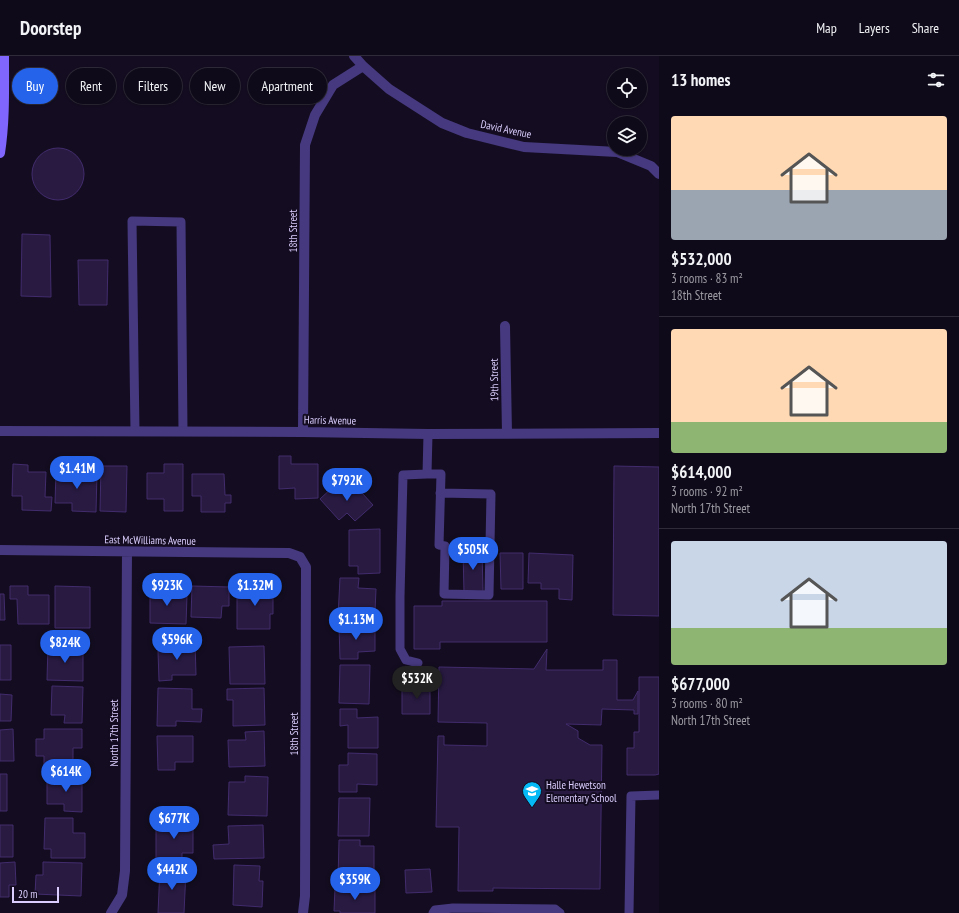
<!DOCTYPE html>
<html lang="en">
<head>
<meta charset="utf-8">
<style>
  body { margin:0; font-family:"PT Sans Narrow",sans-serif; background:#1d1826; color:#f1f3f6; height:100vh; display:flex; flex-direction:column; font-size:15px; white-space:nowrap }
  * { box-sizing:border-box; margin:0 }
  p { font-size:13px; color:#9b9aa2 }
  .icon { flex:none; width:22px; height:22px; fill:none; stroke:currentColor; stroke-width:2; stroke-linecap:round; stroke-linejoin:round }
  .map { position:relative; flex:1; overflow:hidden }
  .drawer { display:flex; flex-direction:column; background:#0f0a19; width:300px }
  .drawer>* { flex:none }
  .hud { position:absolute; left:12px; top:12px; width:380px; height:36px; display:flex; gap:8px }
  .fabs { position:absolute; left:607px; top:12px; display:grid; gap:8px }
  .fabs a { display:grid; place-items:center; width:40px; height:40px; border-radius:50%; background:#0f0a19; box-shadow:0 1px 3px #0004,0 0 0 1px #2f2b38; font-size:20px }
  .scale { position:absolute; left:12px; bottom:10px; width:47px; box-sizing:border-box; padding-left:4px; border:2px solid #dbcefe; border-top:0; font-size:11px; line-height:14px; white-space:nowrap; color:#dbcefe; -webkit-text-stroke:3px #140d21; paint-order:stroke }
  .price { position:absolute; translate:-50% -34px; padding:0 9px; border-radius:14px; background:#2563eb; color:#fff; font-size:13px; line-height:26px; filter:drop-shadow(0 1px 2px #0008) }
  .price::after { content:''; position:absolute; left:50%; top:24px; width:12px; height:9px; margin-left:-6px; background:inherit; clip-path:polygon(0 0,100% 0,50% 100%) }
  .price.active { background:#222; color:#fff }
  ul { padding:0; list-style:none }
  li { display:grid; align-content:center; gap:8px; height:212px; padding:0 12px }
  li+li { border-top:1px solid #2f2b38 }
  li span { display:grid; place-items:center; height:124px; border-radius:4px; color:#555 }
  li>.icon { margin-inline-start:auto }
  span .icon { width:72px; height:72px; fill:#fffc; stroke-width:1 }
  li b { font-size:17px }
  h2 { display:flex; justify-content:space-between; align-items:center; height:48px; padding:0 12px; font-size:17px }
  .chip { padding:0 14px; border-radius:18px; background:#0f0a19; box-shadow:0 1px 3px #0004,0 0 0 1px #2f2b38; font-size:14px; line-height:36px }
  .chip.active { background:#2563eb; color:#fff }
  header { display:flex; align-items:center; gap:24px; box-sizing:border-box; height:56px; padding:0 20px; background:#0f0a19; border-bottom:1px solid #2f2b38 }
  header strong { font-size:19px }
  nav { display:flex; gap:22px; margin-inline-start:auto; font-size:14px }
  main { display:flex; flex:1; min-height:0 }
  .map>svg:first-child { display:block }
  .building { fill:#281a41; stroke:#422c6d }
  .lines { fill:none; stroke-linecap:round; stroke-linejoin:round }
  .lane { stroke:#46397f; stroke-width:9 }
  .street { stroke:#46397f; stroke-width:10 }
  .secondary { stroke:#8066fd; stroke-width:10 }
  .labels { text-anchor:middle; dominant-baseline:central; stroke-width:4; stroke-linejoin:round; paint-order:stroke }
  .street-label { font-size:11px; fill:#dbcefe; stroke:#140d21 }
  .poi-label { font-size:11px; fill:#dbcefe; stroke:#140d21; text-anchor:start }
</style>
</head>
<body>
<header>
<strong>Doorstep</strong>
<nav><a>Map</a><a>Layers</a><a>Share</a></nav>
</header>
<main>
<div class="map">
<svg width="659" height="857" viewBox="0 0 659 857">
  <rect width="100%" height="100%" fill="#140d21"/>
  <path class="building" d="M32 118a26 26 0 1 1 52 0a26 26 0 1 1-52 0Z
    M22 178 50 179 51 241 21 240Z
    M78 204H108L107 249H79Z
    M279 400H291V408H318V442L295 443V432L279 433Z
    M13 408 28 409V416H46L45 441H52L51 455 22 454V440H12Z
    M164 408H183V455H164V443H147V417H164Z
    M101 410H127L126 456 100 455Z
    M614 410 659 411V560L613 559Z
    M56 416 97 417 96 456 72 455V447H55Z
    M192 418H224L225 439H231V447H225V456H201V440H192Z
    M351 425 373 449 355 465 347 457 339 464 320 443 334 430 339 436Z
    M380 473V517L358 518V510H349V474Z
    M463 494H482L483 536 464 537Z
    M500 497H523V533H501Z
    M529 497 573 499 572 544 559 543V533H541V527H528Z
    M340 522H359L358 532 376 533 375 555H359V561H338Z
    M10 530H28V539H49V568H18L17 543H10Z
    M55 530 90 531V572H55Z
    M192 530 229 531V550H222L221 562 191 561Z
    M237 530H273V558H270V573H237Z
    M150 531H169V538L187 539 186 568 150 567Z
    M0 538H4L5 564H0Z
    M442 545H547V586H440V593H414V550H442Z
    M375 569V595L358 596V603H340L339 570Z
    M195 586 196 619H172V624L159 625 158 595H167L166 587Z
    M0 589H11V624H0Z
    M48 590 83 591V625L47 624Z
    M264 590 265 628H230L229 591Z
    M547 593 546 614H603V604H617V644H633L638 635V658H634V654L602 653 601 669 566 668 578 675V682L590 689H602L600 833 493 832V835H458L459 771H436L438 680H444V689L487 690V667L438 666 439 611 534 613Z
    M340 609H370L369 648 339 647Z
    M428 616H430V658H402V632H426V622H428Z
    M639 621H659V718L655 719H627V692H634V676H639Z
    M52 630 83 631 82 667H64L65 659H51Z
    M158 632 192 633V653H202L201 666 176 665V670H157Z
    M264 632 265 669 233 670V644H227V633Z
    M0 638 12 639 11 665H0Z
    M340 653H357V662L378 661V692H348V669L340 670Z
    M13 673 14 705H0V674Z
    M44 673H82V692H73V713H44V700H36V683H44Z
    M264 675 265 710 229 711 228 684H246L245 676Z
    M157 680H193V706H175V714H158Z
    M348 697 377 698V729L357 728V736H339V709H348Z
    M0 718H7V755H0Z
    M245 720 268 721 267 760 228 759 229 726H245Z
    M47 722H82V756L64 755V748H47Z
    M339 742H370L369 780H338Z
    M45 762H73V777H85V802H51V793H44Z
    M156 763H193V797H182V807H156Z
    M0 769H13V801H0Z
    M263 769 264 802 214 803 213 789 229 788 228 770Z
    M339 784H360V790H374V825L338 824Z
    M15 806 16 829H9V841H0V807Z
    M43 806 82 807 81 840 35 838 36 819H43Z
    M234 809 260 810 259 825H263L262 851 233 849Z
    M160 812 186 814 184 857H158Z
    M430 813 432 836 406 837 405 814Z
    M335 832 375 833V857H340V855H334Z"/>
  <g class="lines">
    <path class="lane" d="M135 375 132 165 181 166 183 375
      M428 378 427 418H441L439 489 445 490 444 538 489 539 491 438 440 437
      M418 607 406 604 400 593V541L403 419 427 418
      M433 857 435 854 453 852 555 853 560 857
      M629 857 631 740 659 739"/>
    <path class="street" d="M363 10 389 33 442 67 467 77 524 91 617 96 651 110 659 118
      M505 270 507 377
      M0 375 303 376 428 378 659 377
      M303 376 305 89 315 59 333 29 363 10 354 0
      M0 494 289 497 300 501 306 511 305 840 303 857
      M111 857 122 839 125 815 127 496"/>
    <path class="secondary" d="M0 97C5 65 4 32 4 0"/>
  </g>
  <defs>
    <symbol id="school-pin" viewBox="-11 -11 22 30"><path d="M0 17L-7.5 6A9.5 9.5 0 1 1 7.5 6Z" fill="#04b9f5" stroke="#140d21"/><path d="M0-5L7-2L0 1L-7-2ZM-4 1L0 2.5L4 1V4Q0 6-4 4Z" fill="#fff"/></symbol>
  </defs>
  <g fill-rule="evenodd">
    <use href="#school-pin" x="521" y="724" width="22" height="30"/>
  </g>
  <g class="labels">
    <g class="street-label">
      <text transform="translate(506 73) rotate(12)">David Avenue</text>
      <text transform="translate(293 175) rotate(-90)">18th Street</text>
      <text transform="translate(494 324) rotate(-91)">19th Street</text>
      <text transform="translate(330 364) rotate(1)">Harris Avenue</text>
      <text transform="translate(150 484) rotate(1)">East McWilliams Avenue</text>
      <text transform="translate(114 677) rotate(-90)">North 17th Street</text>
      <text transform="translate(294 678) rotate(-90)">18th Street</text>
    </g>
    <g class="poi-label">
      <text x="546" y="729">Halle Hewetson<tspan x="546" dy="13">Elementary School</tspan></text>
    </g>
  </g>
</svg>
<div class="fabs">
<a><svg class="icon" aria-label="locate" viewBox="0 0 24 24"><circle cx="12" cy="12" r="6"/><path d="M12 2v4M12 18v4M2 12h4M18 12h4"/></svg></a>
<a><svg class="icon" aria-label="layers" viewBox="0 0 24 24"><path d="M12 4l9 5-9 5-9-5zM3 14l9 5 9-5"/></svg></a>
</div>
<div class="scale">20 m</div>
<b class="price" style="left:77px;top:434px">$1.41M</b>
<b class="price" style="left:347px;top:446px">$792K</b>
<b class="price" style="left:473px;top:515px">$505K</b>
<b class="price" style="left:167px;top:551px">$923K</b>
<b class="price" style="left:255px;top:551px">$1.32M</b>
<b class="price" style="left:356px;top:585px">$1.13M</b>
<b class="price" style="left:177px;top:605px">$596K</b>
<b class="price" style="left:65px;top:608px">$824K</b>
<b class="price active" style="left:417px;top:644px">$532K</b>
<b class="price" style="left:66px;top:737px">$614K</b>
<b class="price" style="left:174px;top:784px">$677K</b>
<b class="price" style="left:172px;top:835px">$442K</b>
<b class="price" style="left:355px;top:845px">$359K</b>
<div class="hud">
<a class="chip active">Buy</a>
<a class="chip">Rent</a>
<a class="chip">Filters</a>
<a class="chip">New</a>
<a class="chip">Apartment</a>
</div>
</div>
<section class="drawer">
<h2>13 homes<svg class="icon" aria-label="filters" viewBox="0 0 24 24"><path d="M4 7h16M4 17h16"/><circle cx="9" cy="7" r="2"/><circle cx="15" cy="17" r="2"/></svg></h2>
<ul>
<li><span style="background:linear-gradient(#ffd9b3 60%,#9aa5b1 0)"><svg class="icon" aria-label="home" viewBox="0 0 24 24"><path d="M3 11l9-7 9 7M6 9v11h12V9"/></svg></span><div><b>$532,000</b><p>3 rooms · 83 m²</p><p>18th Street</p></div></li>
<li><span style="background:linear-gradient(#ffd9b3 75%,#8fb573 0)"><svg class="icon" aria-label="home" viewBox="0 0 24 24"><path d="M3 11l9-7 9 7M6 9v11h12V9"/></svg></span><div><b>$614,000</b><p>3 rooms · 92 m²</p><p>North 17th Street</p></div></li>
<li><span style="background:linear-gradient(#c9d6e8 70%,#8fb573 0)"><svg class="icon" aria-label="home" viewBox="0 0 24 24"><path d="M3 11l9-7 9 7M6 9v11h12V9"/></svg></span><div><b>$677,000</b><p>3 rooms · 80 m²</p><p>North 17th Street</p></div></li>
</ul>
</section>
</main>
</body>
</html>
